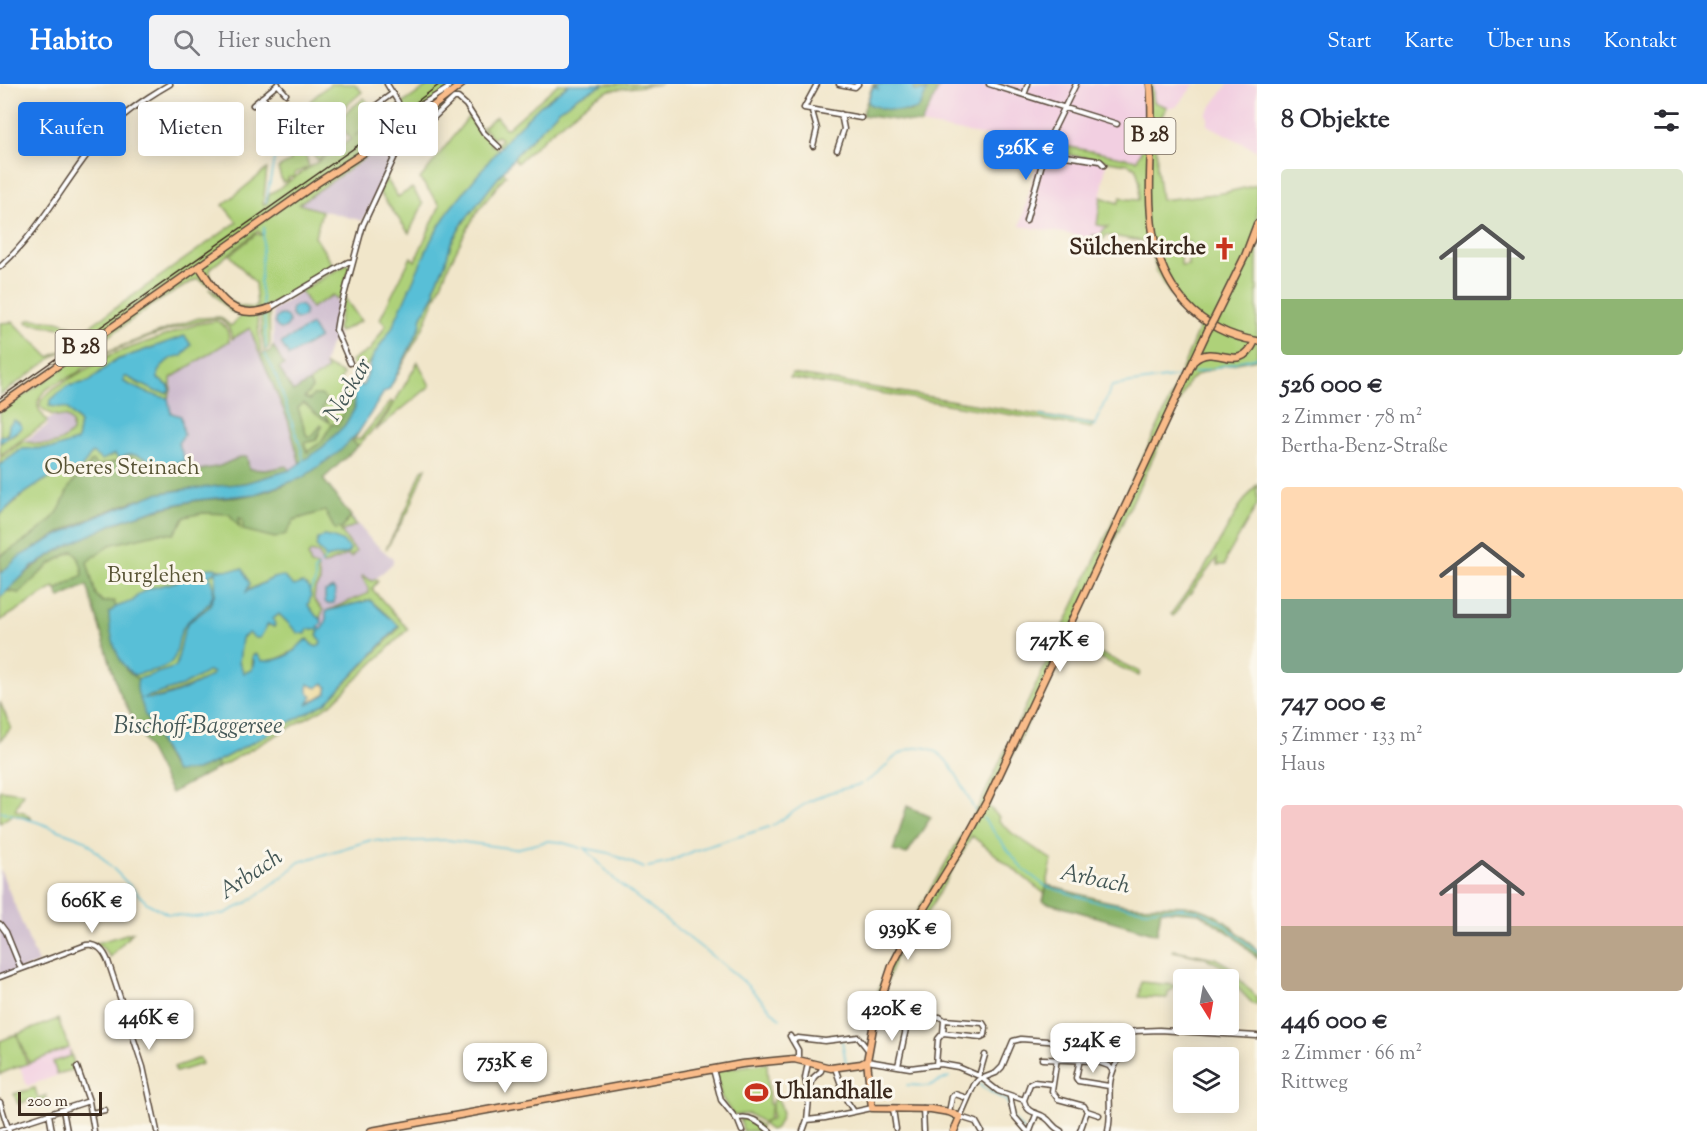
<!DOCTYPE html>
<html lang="de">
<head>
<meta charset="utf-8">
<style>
  body { margin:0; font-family:"Sorts Mill Goudy",serif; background:#f2f2f3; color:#2b2b33; height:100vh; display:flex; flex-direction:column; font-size:22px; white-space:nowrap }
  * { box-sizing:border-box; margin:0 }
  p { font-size:20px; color:#7c7c81 }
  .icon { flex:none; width:33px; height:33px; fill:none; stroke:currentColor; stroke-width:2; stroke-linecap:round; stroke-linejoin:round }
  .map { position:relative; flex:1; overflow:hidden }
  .drawer { display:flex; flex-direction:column; background:#fff; width:450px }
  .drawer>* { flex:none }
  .top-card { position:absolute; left:18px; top:18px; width:570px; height:54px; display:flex; gap:12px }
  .needle { width:39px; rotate:169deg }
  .fabs { position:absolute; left:1173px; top:885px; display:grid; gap:12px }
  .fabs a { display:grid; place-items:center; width:66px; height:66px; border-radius:6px; background:#fff; box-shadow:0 3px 15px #0003; font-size:30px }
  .scale { position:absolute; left:18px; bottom:15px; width:84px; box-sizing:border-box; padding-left:6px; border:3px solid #3b2a1e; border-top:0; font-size:16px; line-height:21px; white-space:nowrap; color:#3b2a1e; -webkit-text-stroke:4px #fbf7ec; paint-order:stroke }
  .price { position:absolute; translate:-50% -51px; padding:0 14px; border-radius:12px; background:#fff; color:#222; font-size:20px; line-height:39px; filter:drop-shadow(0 2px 3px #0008) }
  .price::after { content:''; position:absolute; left:50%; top:36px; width:18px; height:14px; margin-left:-9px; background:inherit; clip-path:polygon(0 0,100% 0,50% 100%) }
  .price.active { background:#1a73e8; color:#fff }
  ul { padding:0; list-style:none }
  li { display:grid; align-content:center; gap:12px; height:318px; padding:0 24px }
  li span { display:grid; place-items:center; height:186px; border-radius:6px; color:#555 }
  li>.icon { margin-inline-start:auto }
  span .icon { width:108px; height:108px; fill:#fffc; stroke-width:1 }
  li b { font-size:26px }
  h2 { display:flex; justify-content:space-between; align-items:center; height:72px; padding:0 24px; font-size:26px }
  .chip { padding:0 21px; border-radius:6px; background:#fff; box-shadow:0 3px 15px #0003; font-size:21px; line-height:54px }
  .chip.active { background:#1a73e8; color:#fff }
  header { display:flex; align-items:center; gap:36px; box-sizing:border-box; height:84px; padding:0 30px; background:#1a73e8; color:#fff }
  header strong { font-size:28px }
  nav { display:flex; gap:33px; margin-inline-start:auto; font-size:21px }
  .search { width:420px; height:54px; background:#f2f2f3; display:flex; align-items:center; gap:15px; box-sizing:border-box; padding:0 21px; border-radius:6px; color:#7c7c81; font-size:22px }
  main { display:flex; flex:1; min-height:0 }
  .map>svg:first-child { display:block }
  .built { fill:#f2cfe1 }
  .industrial { fill:#cfbdcf }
  .green { fill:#aed179; stroke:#747e4c; stroke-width:1.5; fill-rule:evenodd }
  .forest { fill:#8ab369; stroke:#626e44; stroke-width:1.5 }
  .sand { fill:#eeda9e; stroke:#94825e; stroke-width:1.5 }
  .water { fill:#59bfd7; stroke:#4a747a; stroke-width:1.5; fill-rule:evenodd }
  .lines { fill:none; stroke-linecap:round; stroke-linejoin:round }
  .stream { stroke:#59bfd7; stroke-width:1.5 }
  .minor-casing { stroke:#564638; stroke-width:7 }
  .major-casing { stroke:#564638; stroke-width:9 }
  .minor { stroke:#fff; stroke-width:4 }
  .major { stroke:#f9bc8a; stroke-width:6 }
  .rail { stroke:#3b2a1e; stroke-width:1.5 }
  .minor-bridge-casing { stroke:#564638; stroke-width:7; stroke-linecap:butt }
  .major-bridge-casing { stroke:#564638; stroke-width:9; stroke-linecap:butt }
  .minor-bridge { stroke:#fff; stroke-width:4 }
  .major-bridge { stroke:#f9bc8a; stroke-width:6 }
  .labels { text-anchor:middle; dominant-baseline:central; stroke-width:6; stroke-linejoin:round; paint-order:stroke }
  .shield { fill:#fbf7ec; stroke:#75685c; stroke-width:1.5 }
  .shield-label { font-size:21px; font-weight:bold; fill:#3b2a1e }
  .poi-label { font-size:22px; font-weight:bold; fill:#3b2a1e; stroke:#fbf7ec; text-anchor:end }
  .park-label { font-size:22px; fill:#585435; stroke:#fbf7ec }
  .water-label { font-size:24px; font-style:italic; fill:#445756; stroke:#fbf7ec }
</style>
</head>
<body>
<header>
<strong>Habito</strong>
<div class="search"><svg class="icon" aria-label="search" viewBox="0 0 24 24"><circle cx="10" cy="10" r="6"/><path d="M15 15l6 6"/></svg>Hier suchen</div>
<nav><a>Start</a><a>Karte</a><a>Über uns</a><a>Kontakt</a></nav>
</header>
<main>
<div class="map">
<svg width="1257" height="1047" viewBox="0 0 1257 1047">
  <rect width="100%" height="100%" fill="#fbf7ec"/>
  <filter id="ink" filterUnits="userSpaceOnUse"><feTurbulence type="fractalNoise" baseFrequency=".0167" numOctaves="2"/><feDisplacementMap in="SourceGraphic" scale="12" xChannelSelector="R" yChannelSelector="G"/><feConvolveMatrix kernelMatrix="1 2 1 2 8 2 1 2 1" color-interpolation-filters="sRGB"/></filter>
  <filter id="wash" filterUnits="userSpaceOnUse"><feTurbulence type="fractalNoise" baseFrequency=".008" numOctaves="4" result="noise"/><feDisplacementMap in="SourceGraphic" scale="24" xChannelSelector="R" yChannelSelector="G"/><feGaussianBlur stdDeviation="1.35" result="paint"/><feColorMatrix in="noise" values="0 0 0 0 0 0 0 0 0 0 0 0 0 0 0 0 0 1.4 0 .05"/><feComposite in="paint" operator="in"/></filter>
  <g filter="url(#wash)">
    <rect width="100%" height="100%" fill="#f1e6ca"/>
    <path class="built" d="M941 0H1146L1147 54 1137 76 1105 71 1106 79 1097 141 1108 143V145H1104L1100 152 1093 151 1092 154 1020 142 1042 63 921 40Z
      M1152 0H1195L1176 23 1169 24 1154 19Z
      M1228 0H1257V67L1208 41V32L1206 30Z
      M70 964 76 985 27 1002 20 983Z"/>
    <path class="industrial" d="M399 52 403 54 363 137 299 120 361 78 358 77Z
      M301 207 334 211 339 220 334 245 339 255 330 260 324 280 328 286 293 308 279 284 284 281 273 262V226Z
      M250 244 288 336 300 380 290 386 286 382 266 386 249 385 247 373H240L221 382 195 387 184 377V373L178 359 182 347 181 332 171 329 168 314 171 306V294Z
      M54 332 67 333 72 339V348L65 356 54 361 24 357 48 341 46 337Z
      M351 432 371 456 393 475V479L372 498 363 492V496L369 504V509L365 512 331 524 326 538 321 546 318 543 322 531 320 521 314 516 315 504 320 498 319 485 311 481 308 471 311 468 320 470 323 481 355 468 340 450 343 440Z
      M0 785 38 879 0 893Z"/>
    <path class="green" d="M330 0H355L362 8 328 37 310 17Z
      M431 0H469L430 34 409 47 403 54 399 52 388 58 299 120 322 127 315 153 335 184C317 193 267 228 250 227 234 226 224 216 215 204L216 200C222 217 240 226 257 223L255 199 230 171 256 150 262 151 258 147 211 184 210 187 212 197 208 201 198 195 195 196 157 218 88 267 80 269 94 259 83 247 78 251 61 244 28 239 27 237 31 235 58 237 83 247 237 138 223 121 267 85 263 121 267 119 269 111 351 55 336 37 364 14 379 32 355 52Z
      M558 0H569L540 22 501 63 497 60 501 55 497 52 493 55 483 43 496 33 505 44H508Z
      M605 0H661L610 6 595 13 553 46 517 79 514 75 516 71 559 26 579 12Z
      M1146 0H1152L1154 18 1167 23 1156 42 1157 84 1161 116 1223 109 1257 101V275C1235 280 1206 282 1189 297L1083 523 1080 533 1068 554 1140 588 1139 592 1066 558 1062 578 1045 603 988 722 999 733 998 736 1012 749 1052 776 1045 810 972 752 906 866 899 865 871 939 870 934 874 916 896 864 979 722 1165 327C1178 298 1187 270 1200 242L1169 208 1157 188 1147 158 1106 151 1104 155 1092 154 1093 151 1100 152 1104 145 1108 143 1097 141 1101 113 1118 119 1121 113 1126 115 1139 116 1140 99 1136 84 1128 80 1049 68 1046 61 1065 62 1137 76 1147 54ZM1189 158 1188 181 1181 182V162Z
      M311 25 339 59 318 76 290 43Z
      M470 31 491 57 490 60 499 65 439 142 392 244 372 276 362 286 357 284 356 285 351 277 370 266 386 241 380 235 411 173 415 177 440 121 420 95Z
      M305 68 309 83 295 89V92L288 94 289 96 282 98 278 84 291 77 290 74Z
      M503 87 506 91 477 128 465 149 449 181 424 242 389 306 420 243 422 232 435 210 434 204 445 180 451 159 464 137Z
      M386 94 398 113 412 104 423 120 409 149 379 108Z
      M347 180 350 181 342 212 337 216 333 211 311 224 301 207Z
      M210 204 243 230 255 231 257 232 261 268 259 269 250 244 232 255C231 249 228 240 221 236 209 229 117 265 99 272 91 276 85 284 77 289 65 296 42 302 38 318 36 326 45 332 47 338L0 371V359L20 346H9L5 352H0V328L79 273 89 270 99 263 104 268 108 267 198 234 220 233 231 242 242 231 230 227 209 205Z
      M344 213 361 237 339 248 337 245Z
      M269 227 270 259 268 264 264 267 260 230Z
      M216 237C226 240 229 247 229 257L171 294V306L168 314C152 312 138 305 124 298V293H127L141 301 169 302 158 295 157 288 165 278 175 272 185 252 114 277 88 298 67 302V324L80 339 77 357 55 364 22 365 0 381V374L24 357C43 362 58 364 72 348V339L67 333C55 332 48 331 40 322L41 316 54 304 110 271 198 240Z
      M13 238C24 251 38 260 49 273L62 267 0 311V239Z
      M418 278 430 302 375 347 389 328Z
      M325 281 343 290 339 300 353 307V311H348L347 322 338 341 332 340 321 358 307 368 304 359 316 356 321 342 312 353H307L298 324 304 319 316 330 329 337 321 325 327 317H310L304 313 312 304 309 298 327 286Z
      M792 290 1093 340 1091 344 790 294Z
      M391 317 393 319 380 338 358 362 351 356 359 348 354 356 360 355Z
      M119 344 208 403 0 488V431L30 405 45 396 63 390Z
      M426 384 409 426 386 465 407 424 422 386Z
      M315 386 356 441 341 448 356 468 351 473 347 471 323 481 319 470 311 468 308 471 311 481 317 482 320 498 315 504 314 516 323 526 320 534 316 533 308 521 310 507 308 502 302 499 295 502 273 494 245 508 249 498 243 488 208 575 138 595 119 598 84 479 76 470 81 479 83 491 56 506 55 503 0 537V514L7 507 19 509 50 480 73 467 75 469Z
      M1257 400V421L1227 473 1225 481H1217V474L1173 532 1171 530 1204 485 1240 422Z
      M363 492 372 497 376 495 378 497 372 505 408 545 330 621 218 684 216 678 326 619 398 545 399 542 370 516 326 527 369 509 368 504 362 493Z
      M279 530C288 539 304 545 316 545L319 548 317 550 322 558 320 561 317 563 312 561 309 556C294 566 281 578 262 577L256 570 253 571 252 586 244 589C237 581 237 559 245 550 253 548 263 548 268 540L274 543 273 535Z
      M209 587 213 589 212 591C191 604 170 611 145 616L144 614 182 602 202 589Z
      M0 618 11 644 0 657Z
      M0 706 23 709 15 726 24 728 32 735 13 730 0 739Z
      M133 848 110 873 103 864 93 860Z
      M1174 866 1215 874 1234 885 1239 895 1256 912 1257 921 1253 920 1224 890 1229 888 1227 885 1206 874 1173 867Z
      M1141 898 1174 901 1172 906 1169 907 1167 914 1139 913Z
      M58 935 69 964 29 979 18 950Z
      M17 950 27 980 15 984 14 982V984L0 990V957Z
      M70 967 76 985 57 990 53 978 71 972Z
      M200 974 202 980 176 988 174 983Z
      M767 979 769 1020 772 1021 768 1036 762 1038 749 1030 733 1031 721 1013 715 986Z
      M35 1004 38 1014 47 1011 46 1017 42 1018 41 1016 31 1022V1016L18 1020 14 1010Z
      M774 1015 778 1016C785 1027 782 1033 776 1044L770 1046 762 1040 772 1034V1018Z
      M740 1035H750L761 1042 760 1047H743Z"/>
    <path class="forest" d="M873 0 878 5 874 3 869 20 910 28 920 20 926 6 914 7V3L934 0V5L937 7 941 0 921 40 862 31Z
      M273 262 284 281 279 284 293 308 309 298 312 304 304 314 310 316 313 311H321L327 316 322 325 329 338 316 330 304 319 298 324 307 353 312 352 321 341 322 343 316 356 304 359 307 368 321 358 332 340 338 341 347 322 348 311H353C354 315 355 321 354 325 348 345 318 369 300 380L288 336 260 271 270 267Z
      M351 356 358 362 323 395 351 432 341 446 339 444 335 446 325 427 294 436 286 450 275 454 243 446V435L239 434 240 444 229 430 203 429 185 433 174 450 160 449 117 459 110 461 87 478 96 511 103 518 114 517 116 523 109 529 126 586 138 595C134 613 162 665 171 682L196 686 216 678 218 684 171 709 118 605 87 501 60 514 56 506 83 491C82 482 80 473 73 467L50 480 19 509 7 507C57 456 125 431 194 417 209 414 224 415 239 413 283 407 320 386 351 356Z
      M240 373H247L249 385 266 386 286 382 290 386C268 393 246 400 223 403 200 405 177 404 154 411 102 426 40 454 0 490V472C20 460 42 447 57 429 64 420 65 408 72 399 79 391 87 388 90 378L93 377 96 382 132 374 161 383 184 377 196 387 220 382Z
      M907 722 931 733 907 770 893 767Z
      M1047 801C1074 809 1100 817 1128 821 1153 824 1182 817 1206 827 1225 834 1242 853 1257 866V874L1234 852 1199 829 1161 826 1157 850 1048 819 1043 817Z"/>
    <path class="sand" d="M323 599 327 603V609L306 621 307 601 311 600 314 603Z"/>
    <path class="water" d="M569 0H605L579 12 559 26 516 71 464 137 451 159 445 180 434 204 435 209 422 232 420 243 389 306 384 308 359 348 339 368 302 394 255 410 197 416 160 424 117 438 57 467 33 482 0 514V490L20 472 53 454 96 433 155 410 182 406 246 399 290 386 323 363 345 341 355 324 353 307 356 300 363 302 373 272 392 244 431 156 449 126 511 50 540 22Z
      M875 0H927L914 3 913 6 914 7H927C924 13 922 20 918 24 910 31 878 24 869 20L868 16 873 3 878 5Z
      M291 228a7 7 0 1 1 14 0a7 7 0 1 1-14 0Z
      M275 238a7 7 0 1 1 14 0a7 7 0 1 1-14 0Z
      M311 241 319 254 289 272 281 259Z
      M185 252 191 261 182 272C170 272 164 279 158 288V295L169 302 170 306 167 309 157 308 127 293H124V298C138 305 152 312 168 314L171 329 181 332 184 351 178 359 184 373V377L161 383C154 377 137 369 128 371 124 372 122 374 118 375L115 370 102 376 92 369 81 384 45 396 19 413 0 431V381L22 365 55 364 77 357 80 339 67 324 49 322 51 316 67 302 88 298 114 277Z
      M14 336 19 339 22 343 20 345 0 359V352L8 351 9 341Z
      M324 452C335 454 344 456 350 465L348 469 326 474 316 462 318 455Z
      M214 484 219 486 243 485 250 500 246 508 273 494 283 492 294 502 302 499 308 502 311 512 308 521 316 532 321 535 322 539 318 543 321 546 326 538V527L370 516 399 542 326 619 216 678 196 686 175 688 144 629C143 616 134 611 138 595L176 583 184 547 188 539 209 523 215 509 216 487 209 491C213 498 215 505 212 513 206 528 190 531 183 544 176 555 180 575 166 582 157 587 144 588 134 591 116 580 109 548 109 529L116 523 133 517C146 496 180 506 191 486ZM279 530 298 549 306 550 308 545H316L319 548 317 550 321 558 320 561 317 563 312 561 308 555C301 558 301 560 296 565 287 574 274 577 262 577L256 570 252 573 254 577 252 586 244 589 239 578 242 554 249 549 255 554H260L268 540 274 543 275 541 273 535ZM209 587 213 589 212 591C197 601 161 618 144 614L182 602ZM308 600 317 604 324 599 327 603V609L307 621 312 613 308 608Z
      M333 504 335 507 334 519 327 520 325 517V508Z"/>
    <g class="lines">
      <path class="stream" d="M266 118 276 65 280 57
        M263 222 260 198 264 143
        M264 227 266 265
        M265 270 275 289 301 364 304 379
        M1239 277 1257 273
        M1194 289 1237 278
        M1040 332 1092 341
        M1094 342 1112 302 1179 292
        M321 480 326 474
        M310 507 315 498V486L318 483
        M865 698C872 694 879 689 884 684 889 680 892 674 898 671 941 643 959 697 975 727
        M0 727 37 738 85 756 147 819 168 830 194 833 224 830 248 818 281 794 299 778 371 756
        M983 734 1022 784 1045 802 1093 817 1146 826 1159 825
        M772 742 808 718 828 709 861 700
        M374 756 391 758 448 756 515 765 548 757 560 758 581 764
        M584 764 609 769 644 784
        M586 765 617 798 716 875
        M648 783 667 779 693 767 769 743
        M1162 825 1182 824 1199 827
        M1202 828 1222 839 1257 868
        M719 877 743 897 780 935
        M842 957 846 979
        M980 1000 982 1003 1007 1017 1013 1035 1023 1046
        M907 1001 929 1002 949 993"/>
    </g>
  </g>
  <g filter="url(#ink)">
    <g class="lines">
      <defs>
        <path id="minor" d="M387 0 398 18V20L385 31 378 20 393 9
          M817 0 804 24 861 34
          M839 0 855 3 858 0
          M989 0 1117 40
          M278 1 286 10
          M1024 11 1028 0
          M262 13 274 26
          M253 21 278 0
          M420 27 419 22 447 5 450 0
          M812 27 817 45 813 62
          M837 66 844 45 841 30
          M1045 66 1051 70 1100 77 1104 81
          M1026 137 1045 69 1046 61 1076 0
          M0 183C41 146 65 96 100 54 120 31 144 15 170 0
          M270 224 348 178H352
          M350 279 336 246 338 234 363 141 403 55 411 48 428 39 454 14H458L466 21 484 49 499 63
          M0 840 6 848 21 885
          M0 893 86 861C98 859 104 867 108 877L143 983 157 1047
          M877 930 940 933 944 936 983 939 986 944 985 951 981 953 943 949
          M790 952 798 966V975
          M792 956 798 954 825 957 858 953 869 967
          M1095 959V977L1109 982 1112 986
          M1057 974 1052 1007 1058 1015 1084 1022 1087 1027 1080 1047
          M1042 975 1095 977
          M1080 975 1076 994 1078 997 1109 1002
          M867 977 910 984 941 980 958 983 979 992 998 1007 1024 1016C1028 1032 1035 1026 1046 1034 1052 1038 1052 1043 1061 1047
          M808 979 805 994 808 1010
          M936 981 938 955 943 949 944 936
          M898 982 907 940
          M77 983 89 1017 94 1047
          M835 984 847 1017 853 1026
          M713 985 721 1016 738 1037 742 1047
          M979 992 985 971
          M1010 1013 1014 1032 1027 1047
          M1024 1016 1030 1000 1034 998 1051 1000
          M0 1018 9 1047
          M923 1024 924 1047
          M893 1025 896 1045
          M63 1026 67 1047
          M1087 1027 1099 1031
          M949 1028 952 1013 955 1010 967 1014
          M91 1029 105 1026
          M49 1030 52 1047
          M736 1035C749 1030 760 1039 770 1047
          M807 1036 825 1034 872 1024
          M0 1046 89 1017
          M803 1047 807 1036 810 1004 814 993 821 987 822 983
          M981 1047 976 1038 960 1033 974 1001 978 996 996 989 1002 983 1013 957 1021 955 1087 960 1136 947 1159 946 1257 952
          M1030 1047 1036 1031
          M1108 1047C1114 1017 1102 1001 1120 973L1114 970"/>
        <path id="major" d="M1150 0C1158 74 1130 158 1186 220 1204 240 1230 253 1257 257
          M199 182C218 210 231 239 270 224
          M1214 235 1245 172 1257 140
          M1194 277C1216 257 1238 293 1255 257
          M0 322 317 99 419 33 462 0
          M867 977 875 933 892 882 910 847 964 759 987 717 1208 246
          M867 977 872 1024 931 1025 949 1028 960 1033 954 1047
          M371 1047 742 980 794 975 831 984 861 980 867 977"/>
      </defs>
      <use href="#minor" class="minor-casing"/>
      <use href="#major" class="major-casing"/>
      <use href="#minor" class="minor"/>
      <use href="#major" class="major"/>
      <path class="rail" d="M0 314 374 50 440 0"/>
      <defs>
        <path id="minor-bridge" d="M420 27 425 35"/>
        <path id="major-bridge" d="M1208 246 1214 235"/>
      </defs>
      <use href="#minor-bridge" class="minor-bridge-casing"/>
      <use href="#major-bridge" class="major-bridge-casing"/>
      <use href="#minor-bridge" class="minor-bridge"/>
      <use href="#major-bridge" class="major-bridge"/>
    </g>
  </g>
  <defs>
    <symbol id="church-bare" viewBox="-9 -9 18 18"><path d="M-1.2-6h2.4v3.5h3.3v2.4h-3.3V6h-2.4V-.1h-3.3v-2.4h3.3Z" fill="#c8321e" stroke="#fbf7ec" stroke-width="2.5" paint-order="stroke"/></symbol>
    <symbol id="stadium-bare" viewBox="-9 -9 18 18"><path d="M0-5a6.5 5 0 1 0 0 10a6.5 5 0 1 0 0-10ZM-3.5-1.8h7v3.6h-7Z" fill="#c8321e" stroke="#fbf7ec" stroke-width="2.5" paint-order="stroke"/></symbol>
  </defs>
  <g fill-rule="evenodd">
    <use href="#church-bare" x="1208" y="148" width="33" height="33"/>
    <use href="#stadium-bare" x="740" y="992" width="33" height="33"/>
  </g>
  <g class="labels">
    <g class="shield">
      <rect x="1124.5" y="34" width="51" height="36" rx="4.5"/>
      <rect x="55.5" y="246" width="51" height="36" rx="4.5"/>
    </g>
    <g class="shield-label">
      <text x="1150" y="52">B 28</text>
      <text x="81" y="264">B 28</text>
    </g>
    <g class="poi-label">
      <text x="1206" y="165">Sülchenkirche</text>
      <text x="775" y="1009" text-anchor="start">Uhlandhalle</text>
    </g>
    <g class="park-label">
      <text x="122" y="385">Oberes Steinach</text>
      <text x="156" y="493">Burglehen</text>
    </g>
    <g class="water-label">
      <text transform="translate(349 306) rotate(-59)">Neckar</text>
      <text x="198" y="643">Bischoff-Baggersee</text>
      <text transform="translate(251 791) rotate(-34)">Arbach</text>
      <text transform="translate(1095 796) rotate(12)">Arbach</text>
    </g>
  </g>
</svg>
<div class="fabs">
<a><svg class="needle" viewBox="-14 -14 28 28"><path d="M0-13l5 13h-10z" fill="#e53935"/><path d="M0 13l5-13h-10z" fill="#7c7c81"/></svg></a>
<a><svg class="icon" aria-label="layers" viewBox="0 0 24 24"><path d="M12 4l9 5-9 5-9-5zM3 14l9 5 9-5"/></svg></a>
</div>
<div class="scale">200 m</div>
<b class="price active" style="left:1026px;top:97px">526K €</b>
<b class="price" style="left:1060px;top:589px">747K €</b>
<b class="price" style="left:92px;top:850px">606K €</b>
<b class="price" style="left:908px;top:877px">939K €</b>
<b class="price" style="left:892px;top:958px">420K €</b>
<b class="price" style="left:149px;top:967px">446K €</b>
<b class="price" style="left:1093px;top:990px">524K €</b>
<b class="price" style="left:505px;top:1010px">753K €</b>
<div class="top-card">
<a class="chip active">Kaufen</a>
<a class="chip">Mieten</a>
<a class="chip">Filter</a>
<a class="chip">Neu</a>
</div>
</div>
<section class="drawer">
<h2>8 Objekte<svg class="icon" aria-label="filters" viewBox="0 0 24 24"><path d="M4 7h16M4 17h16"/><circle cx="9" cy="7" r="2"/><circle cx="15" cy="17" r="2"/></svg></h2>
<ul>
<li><span style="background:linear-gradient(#dfe7d0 70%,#8fb573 0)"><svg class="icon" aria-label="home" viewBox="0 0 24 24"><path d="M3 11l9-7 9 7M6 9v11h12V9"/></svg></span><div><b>526 000 €</b><p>2 Zimmer · 78 m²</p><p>Bertha-Benz-Straße</p></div></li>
<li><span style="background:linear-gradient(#ffd9b3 60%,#7fa58c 0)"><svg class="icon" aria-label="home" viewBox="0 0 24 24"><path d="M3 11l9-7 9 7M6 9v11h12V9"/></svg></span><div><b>747 000 €</b><p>5 Zimmer · 133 m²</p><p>Haus</p></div></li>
<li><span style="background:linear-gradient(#f6c9c9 65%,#b9a48a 0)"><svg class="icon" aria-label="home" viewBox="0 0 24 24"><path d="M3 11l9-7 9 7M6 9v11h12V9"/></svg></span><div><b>446 000 €</b><p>2 Zimmer · 66 m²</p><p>Rittweg</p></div></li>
</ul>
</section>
</main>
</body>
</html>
